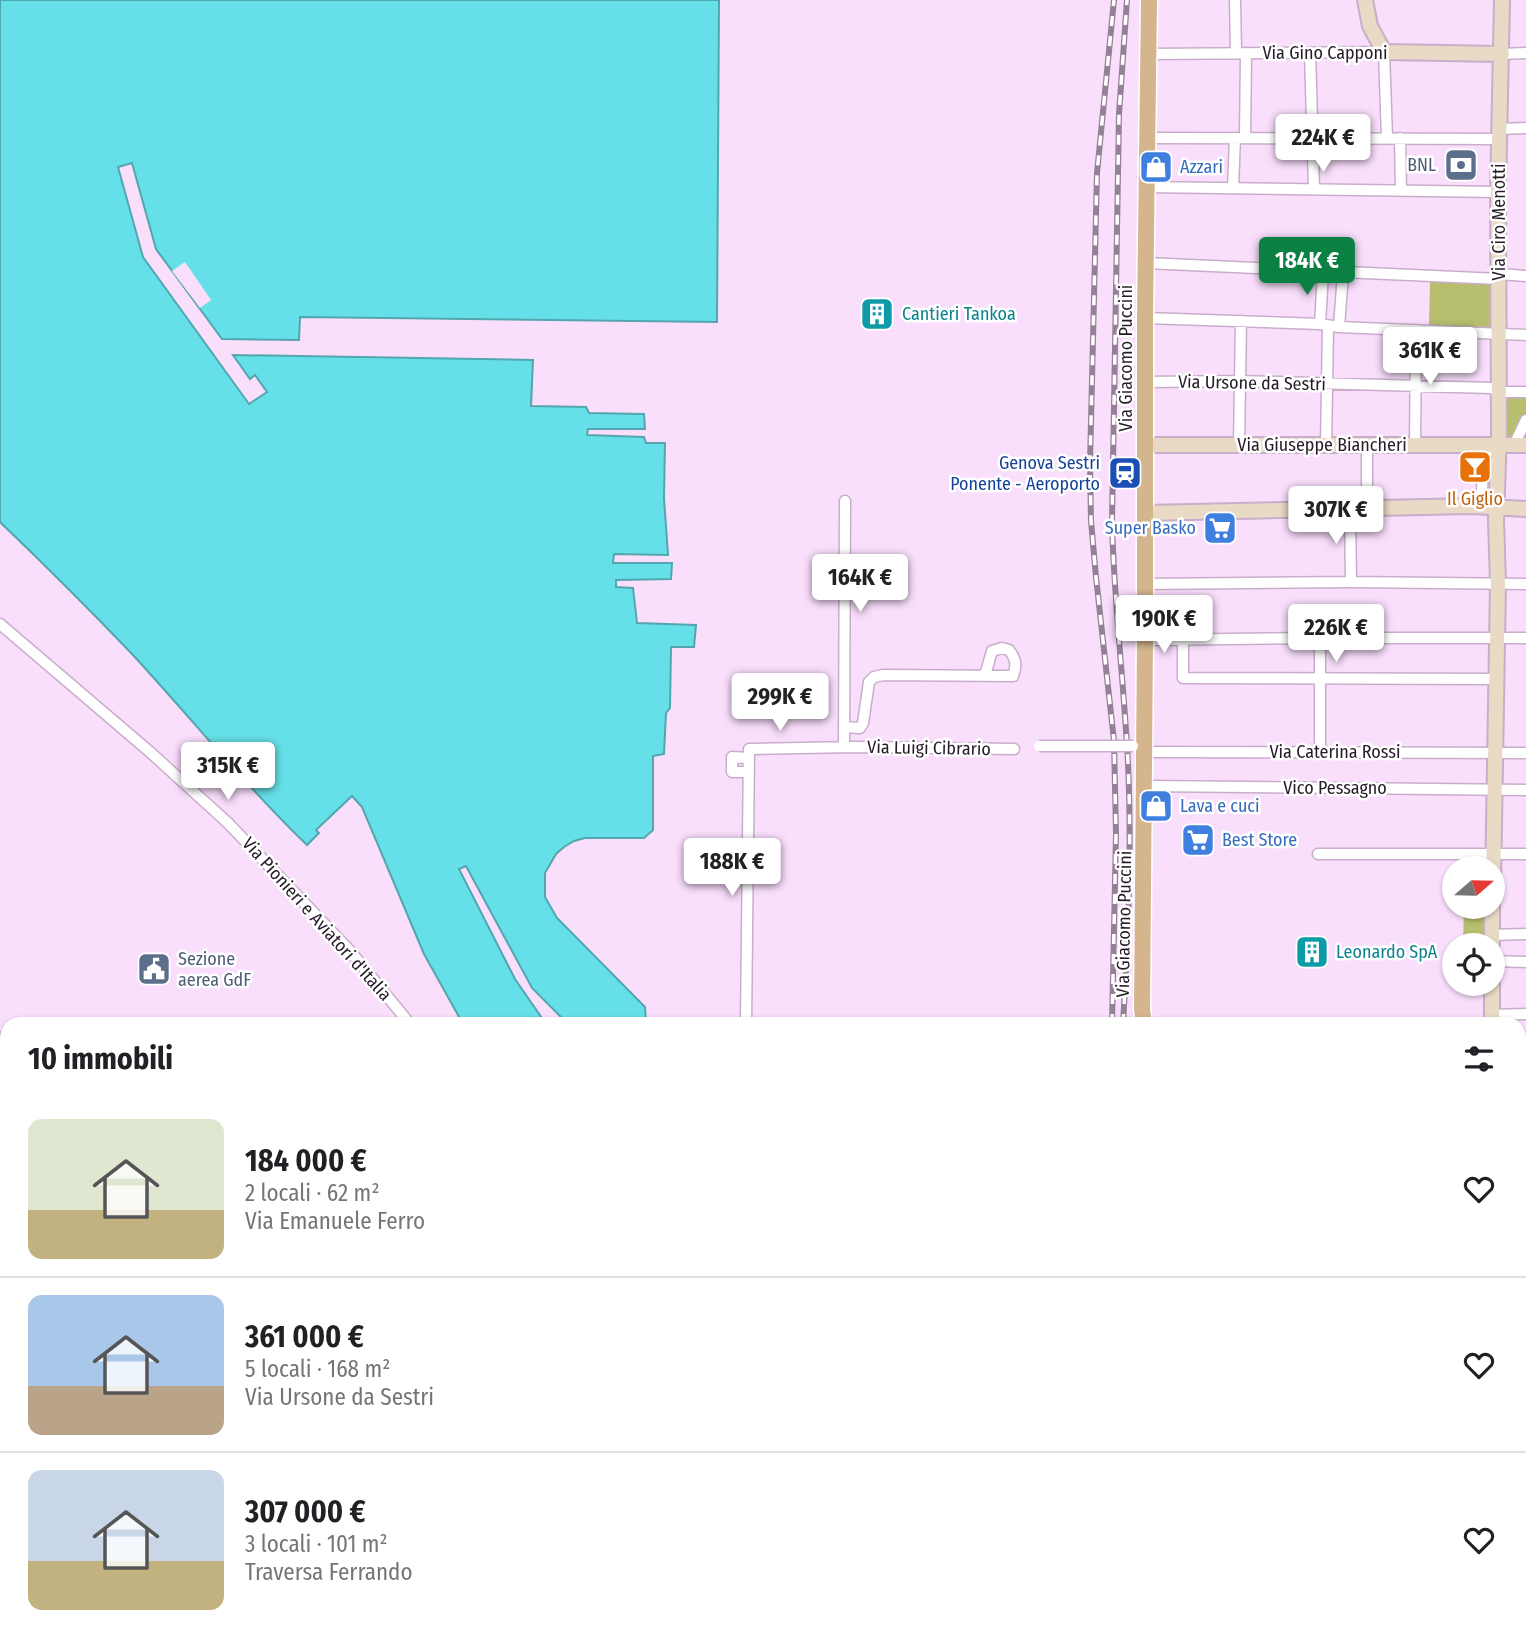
<!DOCTYPE html>
<html lang="it">
<head>
<meta charset="utf-8">
<style>
  body { margin:0; font-family:"Fira Sans Condensed",sans-serif; background:#f2f2f2; color:#202124; height:100vh; display:flex; flex-direction:column; font-size:26px; white-space:nowrap }
  * { box-sizing:border-box; margin:0 }
  p { font-size:23px; color:#757577 }
  .icon { flex:none; width:38px; height:38px; fill:none; stroke:currentColor; stroke-width:2; stroke-linecap:round; stroke-linejoin:round }
  .map { position:relative; flex:1; overflow:hidden }
  .drawer { position:absolute; left:0px; top:1017px; width:1526px; height:625px; display:flex; flex-direction:column; background:#fff; border-radius:21px 21px 0 0; box-shadow:0 2px 5px #0004 }
  .drawer>* { flex:none }
  .needle { width:46px; rotate:70deg }
  .tools { position:absolute; left:1442px; top:856px; display:grid; gap:14px }
  .tools a { display:grid; place-items:center; width:63px; height:63px; border-radius:50%; background:#fff; box-shadow:0 2px 5px #0004; font-size:35px }
  .price { position:absolute; translate:-50% -60px; padding:0 16px; border-radius:7px; background:#fff; color:#222; font-size:23px; line-height:46px; filter:drop-shadow(0 2px 4px #0008) }
  .price::after { content:''; position:absolute; left:50%; top:42px; width:21px; height:16px; margin-left:-10px; background:inherit; clip-path:polygon(0 0,100% 0,50% 100%) }
  .price.selected { background:#0b8043; color:#fff }
  ul { padding:0; list-style:none }
  li { display:flex; align-items:center; gap:21px; height:175px; padding:0 28px }
  li+li { border-top:2px solid #e0e0e0 }
  li span { display:grid; place-items:center; flex:none; width:196px; height:140px; border-radius:14px; color:#555 }
  li>.icon { margin-inline-start:auto }
  span .icon { width:84px; height:84px; fill:#fffc; stroke-width:1 }
  li b { font-size:30px }
  h2 { display:flex; justify-content:space-between; align-items:center; height:84px; padding:0 28px; font-size:30px }
  .map>svg:first-child { display:block }
  .green { fill:#b7bf6e }
  .water { fill:#66e0e8; stroke:#53a5ae; stroke-width:2 }
  .pier { fill:#fadffd }
  .lines { fill:none; stroke-linecap:round; stroke-linejoin:round }
  .taxiway { stroke:#c7b0ca; stroke-width:32 }
  .street-casing { stroke:#c9aecb; stroke-width:13 }
  .secondary-casing { stroke:#c9aecb; stroke-width:18 }
  .primary-casing { stroke:#fff; stroke-width:19 }
  .street { stroke:#fff; stroke-width:10 }
  .secondary { stroke:#e9dac6; stroke-width:14 }
  .primary { stroke:#d4b58e; stroke-width:16 }
  .rail-casing { stroke:#948196; stroke-width:6 }
  .rail { stroke:#fff; stroke-width:3.5; stroke-dasharray:10; stroke-linecap:butt }
  .street-bridge-casing { stroke:#c9aecb; stroke-width:13; stroke-linecap:butt }
  .street-bridge { stroke:#fff; stroke-width:10 }
  .labels { text-anchor:middle; dominant-baseline:central; stroke-width:5; stroke-linejoin:round; paint-order:stroke }
  .street-label { font-size:18px; fill:#261c27; stroke:#fff }
  .service-label { font-size:18px; fill:#4e5e75; stroke:#fff; text-anchor:end }
  .shop-label { font-size:18px; fill:#366cbe; stroke:#fff; text-anchor:start }
  .culture-label { font-size:18px; fill:#0d838f; stroke:#fff; text-anchor:start }
  .transit-label { font-size:18px; fill:#164399; stroke:#fff; text-anchor:end }
  .food-label { font-size:18px; fill:#c56008; stroke:#fff }
</style>
</head>
<body>
<div class="map">
<svg width="1526" height="1641" viewBox="0 0 1526 1641">
  <rect width="100%" height="100%" fill="#fadffd"/>
  <path class="green" d="M1430 282 1494 283 1493 327 1429 326Z
    M1503 394 1526 395V442H1503Z
    M1464 907H1487L1486 945H1463Z
    M257 1635 326 1634V1635L324 1641H264Z"/>
  <path class="water" d="M0 0H719L717 322 300 317 299 340 222 339 156 249 132 163 118 167 143 257 249 404 267 392 255 375 250 379 233 355 533 360 531 406 586 407 589 413 644 414 645 429H588L587 435 644 437 646 443H665L664 498 668 555 614 554 613 563H672L671 579 616 580V587L633 588 637 623 696 625 694 647H671L670 708 666 713 664 754 653 756V830L644 838H585L574 841 564 847 556 854 545 873V897L557 918 645 1007 646 1021 643 1024H568L532 988 466 866 459 869 515 979 546 1024H463L424 954 362 807 352 796 316 830 319 833 307 845C245 785 191 718 133 655 90 610 45 565 0 522Z"/>
  <path class="pier" d="M185 262 211 300 200 308 172 271Z"/>
  <g class="lines">
    <path class="taxiway" d="M0 1047 7 1051"/>
    <defs>
      <path id="street" d="M1235 0 1236 53
        M1310 53 1314 189
        M1149 54 1384 52 1387 138
        M1502 54 1526 53
        M1499 129 1526 128
        M1148 138 1499 139
        M1245 138 1246 53
        M1400 138 1401 190
        M1147 187 1498 192
        M1233 187 1235 138
        M1146 263 1499 279
        M1499 274 1526 276
        M1145 318 1320 324 1339 327 1526 335
        M1320 324 1323 272
        M1339 327 1343 273
        M1145 382 1240 381 1491 388 1498 392H1526
        M1415 444 1416 330
        M1239 445 1241 321
        M1326 445 1328 326
        M1367 445V508
        M1514 445 1526 420
        M1495 506 1484 499 1482 494 1483 455 1498 445
        M1350 509 1351 582
        M1145 584 1351 582 1526 584
        M0 624 150 752 228 823 350 951 410 1024
        M1145 640 1320 638H1526
        M1183 640V678L1496 679
        M844 727 860 728 863 723 869 682 874 677 883 675 1013 676C1017 665 1016 659 1009 650L1002 648 992 651 986 672 982 676
        M844 747 845 501
        M1144 752 1526 753
        M1320 752V638
        M749 772H732V757L749 758
        M1145 786 1526 790
        M1318 854H1526
        M1491 935 1526 934
        M1493 961 1526 962
        M1492 1015 1526 1014
        M746 1024 749 749 852 747 1014 749
        M1519 1552 1520 1554 1526 1551
        M1154 1641V1634
        M1266 1641 1267 1634"/>
      <path id="secondary" d="M1365 0 1370 26 1384 52 1502 54
        M1146 445H1526
        M1145 513 1472 506 1526 509
        M1493 886 1498 583 1496 520 1499 431 1498 192 1502 0
        M1492 945V906
        M1492 984V1024
        M1519 1062H1526
        M1519 1086H1526
        M1519 1503 1526 1500
        M713 1634C733 1641 752 1641 772 1634
        M823 1634 827 1641
        M391 1641 399 1634
        M428 1641 429 1634
        M1386 1641 1390 1634"/>
      <path id="primary" d="M1144 1024 1142 1009 1145 640V318L1149 0
        M1135 1634 1136 1641
        M1122 1641 1123 1634"/>
    </defs>
    <use href="#street" class="street-casing"/>
    <use href="#secondary" class="secondary-casing"/>
    <use href="#primary" class="primary-casing"/>
    <use href="#street" class="street"/>
    <use href="#secondary" class="secondary"/>
    <use href="#primary" class="primary"/>
    <defs>
      <path id="rail" d="M1112 1024 1116 834 1114 741 1096 577 1091 521 1090 463 1097 173 1114 0
        M1123 1024C1128 937 1132 850 1128 763 1124 683 1114 603 1112 523L1119 114 1127 0
        M1100 1641V1634"/>
    </defs>
    <use href="#rail" class="rail-casing"/>
    <use href="#rail" class="rail"/>
    <defs>
      <path id="street-bridge" d="M1039 746H1133"/>
    </defs>
    <use href="#street-bridge" class="street-bridge-casing"/>
    <use href="#street-bridge" class="street-bridge"/>
  </g>
  <defs>
    <symbol id="bank-square" viewBox="-11 -11 22 22"><rect x="-9" y="-9" width="18" height="18" rx="4" fill="#5c6f8a" stroke="#fff"/><path d="M-6-4H6V4H-6ZM0-2.3a2.3 2.3 0 1 0 0 4.6a2.3 2.3 0 1 0 0-4.6Z" fill="#fff"/></symbol>
    <symbol id="shop-square" viewBox="-11 -11 22 22"><rect x="-9" y="-9" width="18" height="18" rx="4" fill="#3f7fe0" stroke="#fff"/><path d="M-5-2.5h2.3a2.7 3.5 0 0 1 5.4 0H5L5.5 6h-11ZM-1.5-2.5h3a1.5 2.3 0 0 0-3 0Z" fill="#fff"/></symbol>
    <symbol id="building-square" viewBox="-11 -11 22 22"><rect x="-9" y="-9" width="18" height="18" rx="4" fill="#0f9aa8" stroke="#fff"/><path d="M-4-6H4V6H1V3H-1V6H-4ZM-2.5-4.3h1.7v1.8h-1.7ZM.8-4.3h1.7v1.8H.8ZM-2.5-1h1.7V.8h-1.7ZM.8-1h1.7V.8H.8Z" fill="#fff"/></symbol>
    <symbol id="bar-square" viewBox="-11 -11 22 22"><rect x="-9" y="-9" width="18" height="18" rx="4" fill="#e8710a" stroke="#fff"/><path d="M-6-5H6L.8 .8V4.5H3.5V6h-7V4.5H-.8V.8Z" fill="#fff"/></symbol>
    <symbol id="station-square" viewBox="-11 -11 22 22"><rect x="-9" y="-9" width="18" height="18" rx="4" fill="#1a4fb4" stroke="#fff"/><path d="M-3-6H3Q5-6 5-4V2Q5 4 3 4L4.5 6H3L1.5 4h-3L-3 6H-4.5L-3 4Q-5 4-5 2V-4Q-5-6-3-6ZM-3.5-4v3h7v-3ZM-3.5 1v1.5H-2V1ZM2 1v1.5H3.5V1Z" fill="#fff"/></symbol>
    <symbol id="supermarket-square" viewBox="-11 -11 22 22"><rect x="-9" y="-9" width="18" height="18" rx="4" fill="#3f7fe0" stroke="#fff"/><path d="M-6-5.5h2.5l.6 2H6L4.5 2H-2.5L-4.4-4H-6ZM-1.5 3.2a1.3 1.3 0 1 0 .1 0ZM3 3.2a1.3 1.3 0 1 0 .1 0Z" fill="#fff"/></symbol>
    <symbol id="civic-square" viewBox="-11 -11 22 22"><rect x="-9" y="-9" width="18" height="18" rx="4" fill="#5c6f8a" stroke="#fff"/><path d="M-.6-6.5H3V-4.5H.6V-3L4-1V1h2V6H-6V1h2V-1L-.6-3ZM-1.2 2.5V6h2.4V2.5Z" fill="#fff"/></symbol>
  </defs>
  <g fill-rule="evenodd">
    <use href="#bank-square" x="1442" y="146" width="38" height="38"/>
    <use href="#shop-square" x="1137" y="148" width="38" height="38"/>
    <use href="#building-square" x="858" y="295" width="38" height="38"/>
    <use href="#bar-square" x="1456" y="448" width="38" height="38"/>
    <use href="#station-square" x="1106" y="454" width="38" height="38"/>
    <use href="#supermarket-square" x="1201" y="509" width="38" height="38"/>
    <use href="#shop-square" x="1137" y="787" width="38" height="38"/>
    <use href="#supermarket-square" x="1179" y="821" width="38" height="38"/>
    <use href="#building-square" x="1293" y="933" width="38" height="38"/>
    <use href="#civic-square" x="135" y="950" width="38" height="38"/>
  </g>
  <g class="labels">
    <g class="street-label">
      <text x="1325" y="53">Via Gino Capponi</text>
      <text transform="translate(1499 222) rotate(-90)">Via Ciro Menotti</text>
      <text transform="translate(1126 358) rotate(-90)">Via Giacomo Puccini</text>
      <text transform="translate(1252 383) rotate(1)">Via Ursone da Sestri</text>
      <text x="1322" y="445">Via Giuseppe Biancheri</text>
      <text transform="translate(929 748) rotate(1)">Via Luigi Cibrario</text>
      <text x="1335" y="752">Via Caterina Rossi</text>
      <text x="1335" y="788">Vico Pessagno</text>
      <text transform="translate(317 919) rotate(48)">Via Pionieri e Aviatori d'Italia</text>
      <text transform="translate(1124 924) rotate(-89)">Via Giacomo Puccini</text>
    </g>
    <g class="service-label">
      <text x="1436" y="165">BNL</text>
      <text x="178" y="959" text-anchor="start">Sezione<tspan x="178" dy="21">aerea GdF</tspan></text>
    </g>
    <g class="shop-label">
      <text x="1180" y="167">Azzari</text>
      <text x="1196" y="528" text-anchor="end">Super Basko</text>
      <text x="1180" y="806">Lava e cuci</text>
      <text x="1222" y="840">Best Store</text>
    </g>
    <g class="culture-label">
      <text x="902" y="314">Cantieri Tankoa</text>
      <text x="1336" y="952">Leonardo SpA</text>
    </g>
    <g class="transit-label">
      <text x="1100" y="463">Genova Sestri<tspan x="1100" dy="21">Ponente - Aeroporto</tspan></text>
    </g>
    <g class="food-label">
      <text x="1475" y="499">Il Giglio</text>
    </g>
  </g>
</svg>
<div class="tools">
<a><svg class="needle" viewBox="-14 -14 28 28"><path d="M0-13l5 13h-10z" fill="#e53935"/><path d="M0 13l5-13h-10z" fill="#757577"/></svg></a>
<a><svg class="icon" aria-label="locate" viewBox="0 0 24 24"><circle cx="12" cy="12" r="6"/><path d="M12 2v4M12 18v4M2 12h4M18 12h4"/></svg></a>
</div>
<b class="price" style="left:1323px;top:174px">224K €</b>
<b class="price selected" style="left:1307px;top:297px">184K €</b>
<b class="price" style="left:1430px;top:387px">361K €</b>
<b class="price" style="left:1336px;top:546px">307K €</b>
<b class="price" style="left:860px;top:614px">164K €</b>
<b class="price" style="left:1164px;top:655px">190K €</b>
<b class="price" style="left:1336px;top:664px">226K €</b>
<b class="price" style="left:780px;top:733px">299K €</b>
<b class="price" style="left:228px;top:802px">315K €</b>
<b class="price" style="left:732px;top:898px">188K €</b>
<section class="drawer">
<h2>10 immobili<svg class="icon" aria-label="filters" viewBox="0 0 24 24"><path d="M4 7h16M4 17h16"/><circle cx="9" cy="7" r="2"/><circle cx="15" cy="17" r="2"/></svg></h2>
<ul>
<li><span style="background:linear-gradient(#dfe7d0 65%,#c2b280 0)"><svg class="icon" aria-label="home" viewBox="0 0 24 24"><path d="M3 11l9-7 9 7M6 9v11h12V9"/></svg></span><div><b>184 000 €</b><p>2 locali · 62 m²</p><p>Via Emanuele Ferro</p></div><svg class="icon" aria-label="heart" viewBox="0 0 24 24"><path d="M12 20l-8-8c-3-5 5-10 8-4 3-6 11-1 8 4z"/></svg></li>
<li><span style="background:linear-gradient(#a9c7e8 65%,#b9a48a 0)"><svg class="icon" aria-label="home" viewBox="0 0 24 24"><path d="M3 11l9-7 9 7M6 9v11h12V9"/></svg></span><div><b>361 000 €</b><p>5 locali · 168 m²</p><p>Via Ursone da Sestri</p></div><svg class="icon" aria-label="heart" viewBox="0 0 24 24"><path d="M12 20l-8-8c-3-5 5-10 8-4 3-6 11-1 8 4z"/></svg></li>
<li><span style="background:linear-gradient(#c9d6e8 65%,#c2b280 0)"><svg class="icon" aria-label="home" viewBox="0 0 24 24"><path d="M3 11l9-7 9 7M6 9v11h12V9"/></svg></span><div><b>307 000 €</b><p>3 locali · 101 m²</p><p>Traversa Ferrando</p></div><svg class="icon" aria-label="heart" viewBox="0 0 24 24"><path d="M12 20l-8-8c-3-5 5-10 8-4 3-6 11-1 8 4z"/></svg></li>
</ul>
</section>
</div>
</body>
</html>
